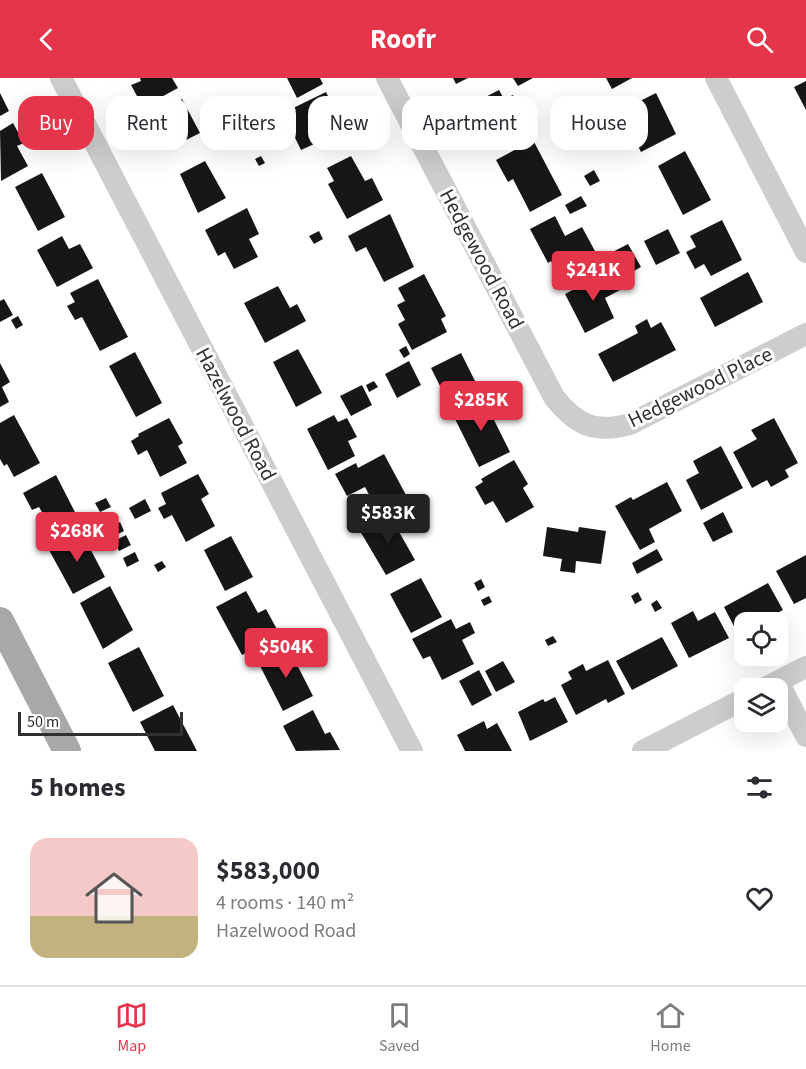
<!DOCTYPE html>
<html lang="en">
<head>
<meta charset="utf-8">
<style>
  body { margin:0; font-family:"Source Sans 3",sans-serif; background:#f7f7f7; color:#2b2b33; height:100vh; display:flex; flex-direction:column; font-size:22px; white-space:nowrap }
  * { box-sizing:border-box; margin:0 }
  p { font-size:20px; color:#7c7c81 }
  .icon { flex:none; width:33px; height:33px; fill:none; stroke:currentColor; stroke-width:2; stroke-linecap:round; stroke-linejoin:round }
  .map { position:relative; height:673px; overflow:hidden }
  .panel { display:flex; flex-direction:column; background:#fff; flex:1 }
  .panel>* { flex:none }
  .hud { position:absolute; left:18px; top:18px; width:771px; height:54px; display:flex; gap:12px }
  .fabs { position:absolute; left:734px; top:534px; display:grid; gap:12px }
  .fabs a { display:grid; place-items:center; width:54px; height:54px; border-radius:12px; background:#fff; box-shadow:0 6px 24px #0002; font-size:30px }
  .scale { position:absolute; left:18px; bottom:15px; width:165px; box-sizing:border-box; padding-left:6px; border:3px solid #303030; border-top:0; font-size:16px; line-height:21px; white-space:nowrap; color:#303030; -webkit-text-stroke:4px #fff; paint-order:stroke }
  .price { position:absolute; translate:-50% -51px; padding:0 14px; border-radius:6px; background:#e4354b; color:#fff; font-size:20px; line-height:39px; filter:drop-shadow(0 2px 3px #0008) }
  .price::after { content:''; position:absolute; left:50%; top:36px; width:18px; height:14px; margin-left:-9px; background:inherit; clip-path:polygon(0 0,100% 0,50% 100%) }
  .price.on { background:#222; color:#fff }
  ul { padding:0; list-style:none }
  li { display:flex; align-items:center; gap:18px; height:150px; padding:0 30px }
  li+li { border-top:2px solid #e1e1e2 }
  li span { display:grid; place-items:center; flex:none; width:168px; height:120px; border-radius:18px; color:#555 }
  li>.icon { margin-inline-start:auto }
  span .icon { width:72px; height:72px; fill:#fffc; stroke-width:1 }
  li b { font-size:26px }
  h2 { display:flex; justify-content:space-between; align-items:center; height:72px; padding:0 30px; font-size:26px }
  .chip { padding:0 21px; border-radius:18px; background:#fff; box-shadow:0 6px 24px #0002; font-size:21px; line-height:54px }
  .chip.on { background:#e4354b; color:#fff }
  header { display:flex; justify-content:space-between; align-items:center; height:78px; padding:0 30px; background:#e4354b; color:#fff; font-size:27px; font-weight:700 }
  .tabs { display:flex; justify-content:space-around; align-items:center; height:84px; border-top:2px solid #e1e1e2; background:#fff; font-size:16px; color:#7c7c81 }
  .tabs a { display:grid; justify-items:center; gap:3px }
  .tabs .on { color:#e4354b }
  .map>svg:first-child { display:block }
  .building { fill:#171717 }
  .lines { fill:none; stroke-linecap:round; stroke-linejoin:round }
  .minor { stroke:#cdcdcd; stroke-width:22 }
  .major { stroke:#a8a8a8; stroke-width:28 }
  .labels { text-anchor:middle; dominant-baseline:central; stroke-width:6; stroke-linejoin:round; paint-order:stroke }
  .street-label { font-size:21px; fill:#303030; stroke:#fff }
</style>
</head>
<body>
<header><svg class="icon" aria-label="back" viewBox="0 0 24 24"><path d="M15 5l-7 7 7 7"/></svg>Roofr<svg class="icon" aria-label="search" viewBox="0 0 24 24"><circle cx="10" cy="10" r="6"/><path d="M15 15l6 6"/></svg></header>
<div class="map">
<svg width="806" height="673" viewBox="0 0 806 673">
  <rect width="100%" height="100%" fill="#fff"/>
  <path class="building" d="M140 0H172L178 10 143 29 131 7 141 3Z
    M287 0H320L323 6 297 20Z
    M453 0H468L456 6Z
    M513 0H533L518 8Z
    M606 0H632L612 11Z
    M806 3V32L794 9Z
    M499 12 504 21 513 17 521 32 512 37 522 55 491 72 468 28Z
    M326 14 349 61 327 71 323 62 301 72 283 35Z
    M0 15 9 33 0 38Z
    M656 15 676 56 641 74 620 33Z
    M182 21 200 55 166 72 149 39Z
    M252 25 262 29 259 38 249 34Z
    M229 37 236 51 216 62 209 48Z
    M13 45 24 65 17 68 28 88 1 103 0 53Z
    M533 62 562 117 530 134 513 101 508 104 496 82Z
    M685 73 711 122 683 137 658 88Z
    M261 78 265 85 259 88 255 81Z
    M351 78 365 103 372 100 383 122 347 141 328 106 334 103 327 90Z
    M205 83 226 120 198 135 180 96Z
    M594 92 600 103 590 108 584 98Z
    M42 95 65 139 38 153 15 109Z
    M581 118 587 128 570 136 565 127Z
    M247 130 259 156 249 161 258 179 234 191 225 174 218 178 205 152Z
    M390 136 414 189 384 204 366 169 356 174 348 158Z
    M555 138 565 158 582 149 596 175 558 195 551 183 548 185 530 151Z
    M722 142 742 182 711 198 704 186 695 191 686 174 696 169 690 158Z
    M668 151 680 175 656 187 644 163Z
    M319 153 323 161 314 166 309 158Z
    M62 158 69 171 80 166 93 190 57 209 37 172Z
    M628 166 641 189 618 202 605 178Z
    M748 194 763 224 715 249 700 220Z
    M424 196 446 238 441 241 447 254 412 272 398 246 405 242 397 227 405 223 398 210Z
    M612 196 620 212 605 220 614 240 585 255 565 216 595 200 596 204Z
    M98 201 128 259 100 273 82 239 75 242 67 228 75 224 70 215Z
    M278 208 290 230 297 226 306 243 265 265 244 225Z
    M4 221 13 237 0 244V223Z
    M18 238 23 247 16 251 11 242Z
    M647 241 651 250 661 244 676 272 613 304 598 276 638 255 635 248Z
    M406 268 410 276 404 280 399 272Z
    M298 271 322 315 296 329 273 284Z
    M135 274 162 325 136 339 109 288Z
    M461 275 480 313 450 328 431 290Z
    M409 283 421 307 397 320 385 296Z
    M0 285 10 304 2 309 9 324 0 329Z
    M374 303 378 309 369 314 366 307Z
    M362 307 372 327 351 338 340 318Z
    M483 320 510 374 479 389 452 335Z
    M14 337 40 385 14 399 7 386 4 388 0 381V345Z
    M334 337 338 344 347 340 357 359 348 363 355 378 328 392 307 351Z
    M169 340 183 365 178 368 187 385 160 399 147 372 138 377 131 363 139 358 138 356Z
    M774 340 798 385 785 392 789 399 771 409 767 402 752 410 733 374 757 361 751 352Z
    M721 368 743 410 701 432 686 402 699 395 693 383Z
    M384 376 406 417 377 432 365 409 347 418 335 396 356 385 358 390Z
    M514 382 528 406 523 410 534 429 506 445 493 423 485 427 475 409 483 404 481 401Z
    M198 396 209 416 201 421 215 448 186 464 172 437 164 441 158 430 166 426 161 415Z
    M56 397 81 446 45 465 36 446 46 441 39 429 32 432 23 415Z
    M667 404 682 433 649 451 655 464 640 472 615 428 631 419 633 422Z
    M106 420 111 429 100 434 95 425Z
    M145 421 151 433 135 441 129 430Z
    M723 434 733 454 713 464 703 445Z
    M390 438 415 482 386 497 360 453Z
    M120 444 124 453 112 459 107 451Z
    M547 449 578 454 579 449 606 453 601 486 576 483 575 495 560 493 562 481 543 478Z
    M82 455 105 499 73 516 49 472Z
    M126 457 131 467 119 473 114 463Z
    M231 458 253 499 225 513 204 472Z
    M657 471 663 482 637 496 632 485Z
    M135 474 139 483 127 489 123 480Z
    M806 477V520L794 526 776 493Z
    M162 483 166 489 158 494 154 487Z
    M421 500 442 539 411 555 390 516Z
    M481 501 485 509 478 513 474 505Z
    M768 505 783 532 760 544H744V553L738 556 724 529Z
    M110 508 133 552 103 571 80 525Z
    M246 513 258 535 266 531 280 557 242 577 216 529Z
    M638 514 642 522 635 526 631 518Z
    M489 518 492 524 484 528 481 522Z
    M657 522 662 530 655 534 651 526Z
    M693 533 698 543 715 534 729 560 689 580 671 545Z
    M451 541 456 551 470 544 475 555 462 562 474 586 442 602 430 578 423 581 412 561Z
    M553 558 557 564 548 568 545 562Z
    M662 559 678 588 632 612 616 583Z
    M139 569 164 618 133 634 108 585Z
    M288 569 313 618 283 633 258 584Z
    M608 582 625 616 608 625 606 621 576 637 561 607 572 601 568 594 583 586 586 593Z
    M503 583 515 604 496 614 485 593Z
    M479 592 492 617 472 628 459 603Z
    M555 619 568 644 530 663 518 634 543 621 545 624Z
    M173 627 197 673H155L140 644Z
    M313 632 325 656 330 654 340 672 296 673 283 648Z
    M484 643 487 651 497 645 512 673H465L457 657Z"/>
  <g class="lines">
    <path class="minor" d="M61 0 412 673
      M387 0 554 319C576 347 595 356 630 346L806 256
      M716 0 806 174
      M778 604 806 658
      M765 610 806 589
      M643 673 744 621"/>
    <path class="major" d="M0 543 67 673"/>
  </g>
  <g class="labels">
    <g class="street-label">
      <text transform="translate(482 181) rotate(62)">Hedgewood Road</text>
      <text transform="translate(700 309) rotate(-26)">Hedgewood Place</text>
      <text transform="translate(236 336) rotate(62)">Hazelwood Road</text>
    </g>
  </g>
</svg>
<div class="fabs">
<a><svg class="icon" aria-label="locate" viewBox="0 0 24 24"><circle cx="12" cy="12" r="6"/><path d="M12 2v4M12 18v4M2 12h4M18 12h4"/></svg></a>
<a><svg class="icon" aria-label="layers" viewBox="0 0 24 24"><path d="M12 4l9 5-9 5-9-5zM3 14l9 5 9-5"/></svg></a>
</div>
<div class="scale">50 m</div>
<b class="price" style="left:593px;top:224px">$241K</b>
<b class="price" style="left:481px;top:354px">$285K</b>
<b class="price on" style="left:388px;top:467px">$583K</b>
<b class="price" style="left:77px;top:485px">$268K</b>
<b class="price" style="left:286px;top:601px">$504K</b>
<div class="hud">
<a class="chip on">Buy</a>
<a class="chip">Rent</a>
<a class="chip">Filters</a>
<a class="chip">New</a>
<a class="chip">Apartment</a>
<a class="chip">House</a>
</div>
</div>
<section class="panel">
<h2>5 homes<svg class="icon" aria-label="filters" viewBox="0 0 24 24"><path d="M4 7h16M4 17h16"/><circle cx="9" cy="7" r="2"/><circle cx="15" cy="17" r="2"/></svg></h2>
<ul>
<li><span style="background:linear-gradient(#f6c9c9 65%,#c2b280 0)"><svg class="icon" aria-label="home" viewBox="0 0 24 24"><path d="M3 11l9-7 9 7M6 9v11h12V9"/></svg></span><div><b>$583,000</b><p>4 rooms · 140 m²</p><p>Hazelwood Road</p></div><svg class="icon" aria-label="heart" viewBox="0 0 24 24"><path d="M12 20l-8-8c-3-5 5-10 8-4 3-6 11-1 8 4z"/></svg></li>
</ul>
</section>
<nav class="tabs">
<a class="on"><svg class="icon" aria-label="map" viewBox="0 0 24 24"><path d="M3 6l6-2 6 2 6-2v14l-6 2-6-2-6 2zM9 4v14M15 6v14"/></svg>Map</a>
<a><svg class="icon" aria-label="saved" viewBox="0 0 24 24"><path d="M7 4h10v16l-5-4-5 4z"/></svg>Saved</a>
<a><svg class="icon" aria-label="home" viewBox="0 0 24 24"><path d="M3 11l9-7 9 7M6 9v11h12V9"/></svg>Home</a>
</nav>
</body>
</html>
